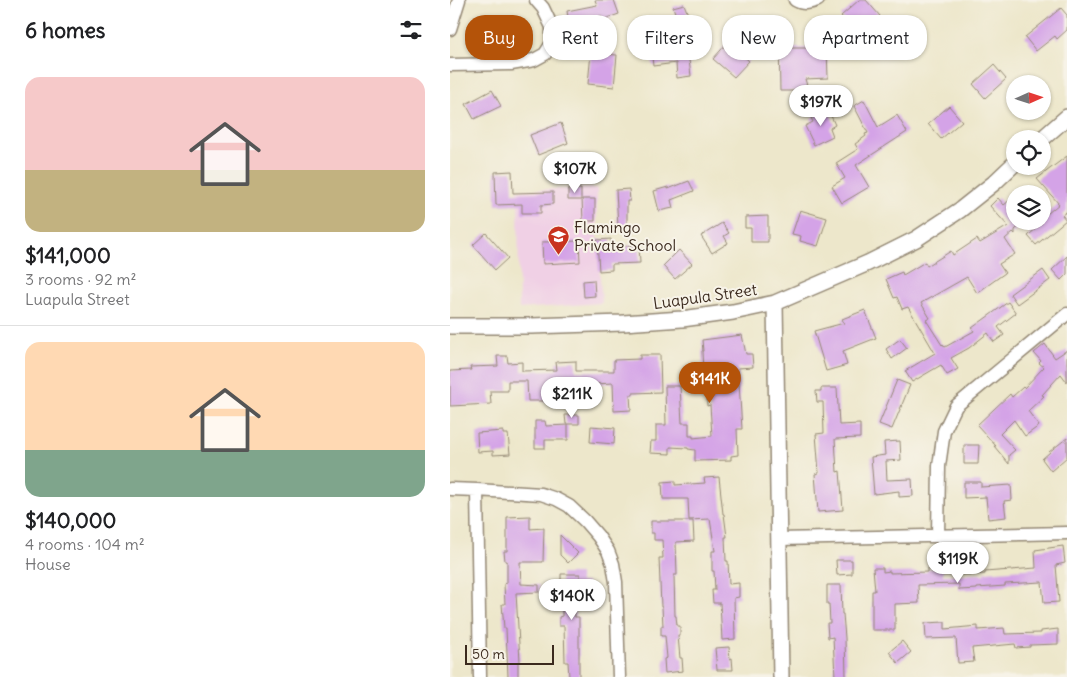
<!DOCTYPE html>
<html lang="en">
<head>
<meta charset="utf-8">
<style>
  body { margin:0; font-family:Delius,sans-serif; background:#f6f6f6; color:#202124; height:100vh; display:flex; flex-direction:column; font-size:19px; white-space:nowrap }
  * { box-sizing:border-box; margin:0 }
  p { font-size:16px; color:#757577 }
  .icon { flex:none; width:28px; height:28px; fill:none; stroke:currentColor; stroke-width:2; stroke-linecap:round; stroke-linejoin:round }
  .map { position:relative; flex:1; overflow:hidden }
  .details { display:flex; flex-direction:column; background:#fff; width:450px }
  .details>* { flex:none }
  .banner { position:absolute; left:15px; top:15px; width:475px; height:45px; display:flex; gap:10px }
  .needle { width:32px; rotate:87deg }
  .controls { position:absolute; left:556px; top:75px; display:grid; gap:10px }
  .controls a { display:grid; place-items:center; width:45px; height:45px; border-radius:50%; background:#fff; box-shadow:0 1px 4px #0004; font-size:25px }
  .scale { position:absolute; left:15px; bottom:12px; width:89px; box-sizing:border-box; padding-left:5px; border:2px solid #3b2a1e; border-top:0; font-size:14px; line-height:18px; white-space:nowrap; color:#3b2a1e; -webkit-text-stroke:4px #f7f3e8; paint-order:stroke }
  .price { position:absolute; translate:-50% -42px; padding:0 11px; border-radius:18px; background:#fff; color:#222; font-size:16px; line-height:32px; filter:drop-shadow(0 1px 2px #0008) }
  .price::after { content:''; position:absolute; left:50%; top:30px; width:15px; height:11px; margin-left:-8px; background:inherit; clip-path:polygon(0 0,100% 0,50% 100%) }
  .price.active { background:#b45309; color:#fff }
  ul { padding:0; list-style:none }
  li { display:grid; align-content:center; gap:10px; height:265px; padding:0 25px }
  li+li { border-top:1px solid #e0e0e0 }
  li span { display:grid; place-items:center; height:155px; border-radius:15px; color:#555 }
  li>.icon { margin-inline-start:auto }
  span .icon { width:90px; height:90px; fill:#fffc; stroke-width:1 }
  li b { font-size:21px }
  h2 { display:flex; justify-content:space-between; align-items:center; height:60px; padding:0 25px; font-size:21px }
  .tag { padding:0 18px; border-radius:20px; background:#fff; box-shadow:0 1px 4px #0004; font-size:18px; line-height:45px }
  .tag.active { background:#b45309; color:#fff }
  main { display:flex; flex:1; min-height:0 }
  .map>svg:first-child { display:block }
  .built { fill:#f0d0e5 }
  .building { fill:#d4a3e7 }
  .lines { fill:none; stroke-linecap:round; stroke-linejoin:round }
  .minor-casing { stroke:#948874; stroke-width:15 }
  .tertiary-casing { stroke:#948874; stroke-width:18 }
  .minor { stroke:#fff; stroke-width:12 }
  .tertiary { stroke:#fff; stroke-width:15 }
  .labels { text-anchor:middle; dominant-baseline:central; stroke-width:4; stroke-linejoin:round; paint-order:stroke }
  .poi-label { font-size:16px; fill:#3b2a1e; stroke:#f7f3e8; text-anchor:start }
  .street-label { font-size:16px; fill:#3b2a1e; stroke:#f7f3e8 }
</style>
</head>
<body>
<main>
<section class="details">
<h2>6 homes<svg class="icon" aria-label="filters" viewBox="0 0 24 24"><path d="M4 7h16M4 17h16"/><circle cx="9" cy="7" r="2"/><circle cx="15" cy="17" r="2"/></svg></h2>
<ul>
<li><span style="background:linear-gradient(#f6c9c9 60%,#c2b280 0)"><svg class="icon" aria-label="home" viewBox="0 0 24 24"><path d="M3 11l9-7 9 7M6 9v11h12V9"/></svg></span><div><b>$141,000</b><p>3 rooms · 92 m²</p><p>Luapula Street</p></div></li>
<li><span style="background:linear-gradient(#ffd9b3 70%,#7fa58c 0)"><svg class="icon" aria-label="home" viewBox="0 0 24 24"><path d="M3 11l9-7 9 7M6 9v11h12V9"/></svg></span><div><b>$140,000</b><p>4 rooms · 104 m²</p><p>House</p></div></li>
</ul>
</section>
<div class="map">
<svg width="617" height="677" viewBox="0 0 617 677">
  <rect width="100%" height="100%" fill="#f7f3e8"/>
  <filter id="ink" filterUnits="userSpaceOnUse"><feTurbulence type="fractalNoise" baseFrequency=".02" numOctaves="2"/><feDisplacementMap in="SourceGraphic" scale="10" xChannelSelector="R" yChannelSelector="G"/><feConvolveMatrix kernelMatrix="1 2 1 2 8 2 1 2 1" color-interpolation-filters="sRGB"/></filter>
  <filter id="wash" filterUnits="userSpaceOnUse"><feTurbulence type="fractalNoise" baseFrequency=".0096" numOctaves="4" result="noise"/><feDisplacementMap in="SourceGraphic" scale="20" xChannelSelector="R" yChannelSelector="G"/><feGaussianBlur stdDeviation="1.12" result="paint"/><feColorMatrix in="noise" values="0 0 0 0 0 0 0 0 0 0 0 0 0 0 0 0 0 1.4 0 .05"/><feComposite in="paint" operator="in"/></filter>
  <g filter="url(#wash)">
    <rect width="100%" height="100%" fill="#ede7cb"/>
    <path class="built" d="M147 188V240L152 303 69 309 68 190Z"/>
    <g id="blocks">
      <path class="building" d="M145 0H164L169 14 152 20 151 16 119 23 117 11 147 5Z
        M409 0H416L430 16 408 35 391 16Z
        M234 4 239 17 228 21 223 7Z
        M611 8 617 15V30L607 39 605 36 586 51 575 37Z
        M212 38 214 55 238 52 241 76 227 78 226 63 203 66 200 39Z
        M340 38V48H377L378 78 355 79 362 102 348 106 344 91H330L329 39Z
        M278 42 299 61 284 77 263 59Z
        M141 53 167 55 164 87 138 84Z
        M544 65 556 79 535 98 523 84Z
        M42 90 51 106 24 119 16 104Z
        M414 100 428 127 447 115 457 132 406 165 419 187 392 203 382 186 395 178 386 163 408 149 405 144 416 136 415 134 418 133 404 106Z
        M499 106 512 121 491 139 478 124Z
        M378 109 385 125 380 128 383 136 364 145 355 126 363 122 361 118Z
        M111 123 118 143 88 155 80 135Z
        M617 156V213L616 212 612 215 616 220 586 245 578 236 592 223V218L609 204 587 179 601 168Z
        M62 171 63 193 103 192V204L91 205V213H72V204L46 205 45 172Z
        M239 181 244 191 221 200 223 208 209 211 204 191 218 187V189Z
        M118 189H131V200H118Z
        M179 189 180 201H177V226L168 227 166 190Z
        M565 196V221H575L565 230V234L563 232 555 239 565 254 549 264 555 273 527 293 517 277 471 303 480 318 476 320 492 345 493 344 495 347 524 331 522 328 558 302 566 313 548 327 554 335 544 342 538 333 519 348 501 358 508 369 497 375 491 365 462 382 455 371 485 353 458 307 452 309 447 297 444 298 436 279 452 272 453 275 475 262 477 266 501 251 503 255 527 239 530 243 558 226 540 206 548 198 554 205Z
        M132 199H145V221H133Z
        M350 210 377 218 368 246 350 241 351 236 342 234Z
        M318 216V242H301V228H295V217Z
        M272 223 279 233 274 236 278 243 262 253 251 236Z
        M36 233 58 258 45 270 23 245Z
        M161 239V247L189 245 190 263 162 264V270L149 271 147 240Z
        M129 241 130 262 93 264 92 242Z
        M229 250 242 264 225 279 213 266Z
        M617 256V274L611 280 602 270Z
        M593 270 600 280 567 304 560 294Z
        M144 280 145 296 134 297 133 281Z
        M415 310 426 338 393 351 397 365 376 371 364 331 394 323 392 319Z
        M292 335 296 354H302L303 367 288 368 292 429H287L288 455 281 456V460L245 461V450L238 449V448L220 447V454L200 453 201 441H206V425H216L215 386H230L232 423H239V436H243V438L262 436 260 405 257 406 256 373H253L252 351H253L252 340Z
        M450 339 457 348 442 359 436 349Z
        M595 344 605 358 617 350V382L611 374 592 395 594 396 578 411 589 426 575 436 564 420 550 434 565 450 559 455V464L544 446H546L527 425 560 394 562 397 573 387 574 388 594 367 589 363 591 361 584 353Z
        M190 355H210L211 392 183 393V395H180L181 410 164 411 163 383 127 385V387L99 388V401H78L77 381H58V391H40L41 404 0 406V371L21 370 20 367 48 366 47 356H57L58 363 72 362V371L107 370 106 362 126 361V371H164V360L190 359Z
        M447 380 460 385 442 429 429 424Z
        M371 388H387L389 425 410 424V438L385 439 387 472 390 471 393 510 368 512 365 474 369 473 366 434 374 433 373 402H367L366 391H371Z
        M115 415H129V424H116Z
        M85 421H95L96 426 118 425V440H95V448H85Z
        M141 426 165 428 164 444 140 442Z
        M53 431V434H58L60 454 43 455V451L28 452 27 433Z
        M617 438V457L601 471 592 459 600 452H599Z
        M450 441 451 460 436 461 437 480 462 479 463 496 449 497V491L424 494 421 457 435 455 434 442Z
        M514 445H529L528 464H514Z
        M269 477 273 514H274L277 537H275L276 561H278L279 584 289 583V597L284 598 285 639 272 640 270 603H263L262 590H265L264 571H262V551H265L260 519 239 520 238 499H213L212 482 225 481V485L255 483 254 478Z
        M514 482H531V487L561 485 562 500 554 501 556 517 538 519 536 497 514 498Z
        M80 516V529L94 528 93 562H70L71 584 89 585V592L66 593 70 661H68V677H58L56 628H54L52 604H55L54 584 57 583V561H55L54 551H57V517Z
        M201 521H243L244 541 226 542 227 575H224L225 616H226L227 626H230V636H228L230 658H232L233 671 215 673 214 659 217 658 215 636H211V626H213L212 607H211L209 558H213L212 540H204V533H201Z
        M110 535 128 553 118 563 110 555Z
        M613 546 615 563 606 565 609 602 594 603 592 582 555 584V586L527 588V589L509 590V584L468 585 469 603 445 604V630H422V591H425L423 568H433V572L440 571V573L477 572V569L493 568V575L535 574V572L586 568 585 550Z
        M386 560H402V574L387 575Z
        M111 574H130V582H137V593L124 594 125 617H129V677H119L118 662H115L114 626H109V617L112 616V607H115V584H111Z
        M377 585H391L392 614H393L395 638 396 677H385L383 637 378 638 377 623H380L379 604H377Z
        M495 622V629L528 626V630L554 628 555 634 591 633V631L608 629V644L580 645V647L566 648 565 644 522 648 524 662 508 663 506 638 476 639 475 623Z
        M452 641 461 652 448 663 439 652Z
        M279 647 280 659 282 658 283 670H267L265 648Z"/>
    </g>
  </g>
  <g filter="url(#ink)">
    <use href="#blocks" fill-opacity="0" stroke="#948874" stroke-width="1"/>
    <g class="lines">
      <defs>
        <path id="minor" d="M345 0C353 5 360 3 368 0
          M0 29 9 0
          M0 65 61 64 84 60 95 54 102 43V27L93 8 86 0
          M0 489 27 490 91 494 106 499 119 506 135 521 148 536 158 551 163 564 166 582 169 677
          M27 490 30 677
          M488 536 489 466 494 431 506 406 617 314
          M329 539 617 533"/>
        <path id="tertiary" d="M592 139 617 117
          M325 303 331 677
          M0 326H81L173 323 232 319 283 312 325 303 418 263 466 239 510 210 544 183 565 163"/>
      </defs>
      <use href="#minor" class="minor-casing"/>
      <use href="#tertiary" class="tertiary-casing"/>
      <use href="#minor" class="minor"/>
      <use href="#tertiary" class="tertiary"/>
    </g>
  </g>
  <defs>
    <symbol id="school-pin" viewBox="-11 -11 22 30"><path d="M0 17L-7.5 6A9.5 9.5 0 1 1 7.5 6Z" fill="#c8321e" stroke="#f7f3e8"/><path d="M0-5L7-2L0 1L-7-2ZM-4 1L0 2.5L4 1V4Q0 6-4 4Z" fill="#fff"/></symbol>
  </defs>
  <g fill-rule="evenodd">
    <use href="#school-pin" x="96" y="224" width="25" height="34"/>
  </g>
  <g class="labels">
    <g class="poi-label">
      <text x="124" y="227">Flamingo<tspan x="124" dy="18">Private School</tspan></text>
    </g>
    <g class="street-label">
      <text transform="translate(255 296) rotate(-8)">Luapula Street</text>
    </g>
  </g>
</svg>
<div class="controls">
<a><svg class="needle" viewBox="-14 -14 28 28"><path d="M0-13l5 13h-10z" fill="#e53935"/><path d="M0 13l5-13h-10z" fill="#757577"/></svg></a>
<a><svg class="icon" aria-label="locate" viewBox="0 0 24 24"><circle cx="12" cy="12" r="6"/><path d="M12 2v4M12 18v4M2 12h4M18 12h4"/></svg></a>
<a><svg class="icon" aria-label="layers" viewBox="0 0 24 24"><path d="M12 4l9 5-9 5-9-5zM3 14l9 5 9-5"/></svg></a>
</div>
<div class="scale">50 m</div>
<b class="price" style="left:371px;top:127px">$197K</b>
<b class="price" style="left:125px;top:194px">$107K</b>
<b class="price active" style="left:260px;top:404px">$141K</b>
<b class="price" style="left:122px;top:419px">$211K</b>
<b class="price" style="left:508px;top:584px">$119K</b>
<b class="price" style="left:122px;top:621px">$140K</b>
<div class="banner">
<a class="tag active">Buy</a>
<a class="tag">Rent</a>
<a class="tag">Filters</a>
<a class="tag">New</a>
<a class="tag">Apartment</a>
</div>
</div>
</main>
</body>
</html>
